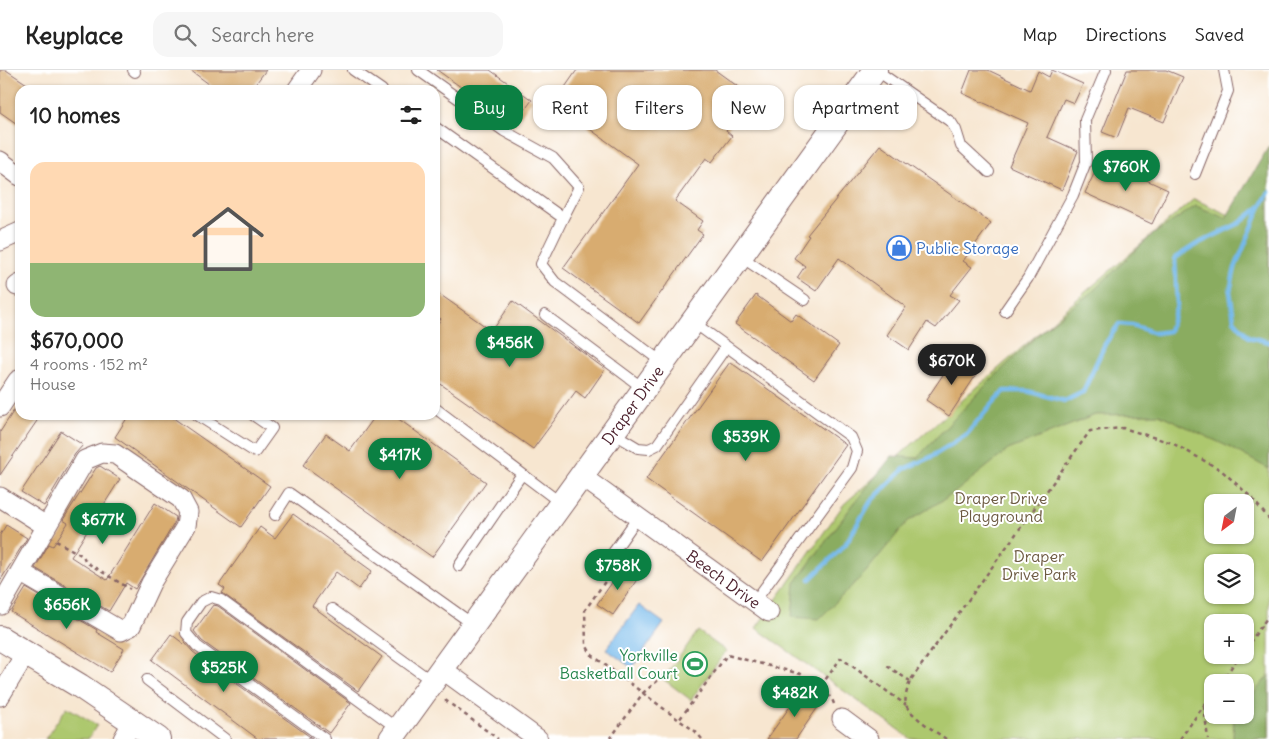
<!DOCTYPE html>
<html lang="en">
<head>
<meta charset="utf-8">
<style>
  body { margin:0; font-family:Delius,sans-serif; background:#f6f6f6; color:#222; height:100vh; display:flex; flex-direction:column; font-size:19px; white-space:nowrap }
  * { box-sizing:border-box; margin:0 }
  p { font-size:16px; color:#767676 }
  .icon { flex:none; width:28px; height:28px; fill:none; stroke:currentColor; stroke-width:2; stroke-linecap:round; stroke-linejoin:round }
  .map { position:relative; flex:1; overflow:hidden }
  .sheet { position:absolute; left:15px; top:15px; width:425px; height:335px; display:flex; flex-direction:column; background:#fff; border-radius:15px; box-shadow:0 1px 4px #0004 }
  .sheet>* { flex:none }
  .banner { position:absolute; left:455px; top:15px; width:475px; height:45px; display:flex; gap:10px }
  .needle { width:32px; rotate:212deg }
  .fabs { position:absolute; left:1204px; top:424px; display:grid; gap:10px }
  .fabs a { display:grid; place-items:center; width:50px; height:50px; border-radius:10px; background:#fff; box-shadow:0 1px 4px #0004; font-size:25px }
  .price { position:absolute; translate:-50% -42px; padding:0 11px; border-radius:18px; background:#0b8043; color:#fff; font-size:16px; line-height:32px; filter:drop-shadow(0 1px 2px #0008) }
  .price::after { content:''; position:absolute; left:50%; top:30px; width:15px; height:11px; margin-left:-8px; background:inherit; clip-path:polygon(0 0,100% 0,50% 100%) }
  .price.on { background:#222; color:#fff }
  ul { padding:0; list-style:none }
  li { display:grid; align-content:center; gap:10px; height:265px; padding:0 15px }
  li+li { border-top:1px solid #e0e0e0 }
  li span { display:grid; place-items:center; height:155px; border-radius:15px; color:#555 }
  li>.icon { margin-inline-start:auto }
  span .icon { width:90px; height:90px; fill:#fffc; stroke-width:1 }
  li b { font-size:21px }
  h2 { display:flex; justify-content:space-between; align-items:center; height:60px; padding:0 15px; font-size:21px }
  .pill { padding:0 18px; border-radius:15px; background:#fff; box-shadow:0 1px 4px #0004; font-size:18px; line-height:45px }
  .pill.on { background:#0b8043; color:#fff }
  header { display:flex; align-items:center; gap:30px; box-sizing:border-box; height:70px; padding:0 25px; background:#fff; border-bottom:1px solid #e0e0e0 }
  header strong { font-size:24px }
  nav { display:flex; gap:28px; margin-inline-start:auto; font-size:18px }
  .search { width:350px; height:45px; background:#f6f6f6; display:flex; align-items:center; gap:12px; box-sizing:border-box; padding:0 18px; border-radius:15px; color:#767676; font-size:19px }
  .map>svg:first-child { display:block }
  .green { fill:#adc86e; stroke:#7c744c; fill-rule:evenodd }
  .forest { fill:#8aac61; stroke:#6a6646 }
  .water { fill:#74b9eb; stroke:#5f6c8b }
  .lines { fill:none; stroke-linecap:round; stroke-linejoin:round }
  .stream { stroke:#74b9eb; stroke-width:4.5 }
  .building { fill:#d8ac6f }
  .service-casing { stroke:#876565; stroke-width:12 }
  .minor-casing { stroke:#876565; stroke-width:21 }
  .tertiary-casing { stroke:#876565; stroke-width:26 }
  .path { stroke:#876565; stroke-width:2.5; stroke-dasharray:4 4; stroke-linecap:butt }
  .service { stroke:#fff; stroke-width:10 }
  .minor { stroke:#fff; stroke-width:19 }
  .tertiary { stroke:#fff; stroke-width:24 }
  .labels { text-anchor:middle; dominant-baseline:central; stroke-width:4; stroke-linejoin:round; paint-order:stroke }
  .shop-label { font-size:16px; fill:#366cbe; stroke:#fff; text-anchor:start }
  .street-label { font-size:16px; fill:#4a1f2b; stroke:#fff }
  .park-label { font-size:16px; fill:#6d5a42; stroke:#fff }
  .leisure-label { font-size:16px; fill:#27864d; stroke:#fff; text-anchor:end }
</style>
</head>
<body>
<header>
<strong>Keyplace</strong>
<div class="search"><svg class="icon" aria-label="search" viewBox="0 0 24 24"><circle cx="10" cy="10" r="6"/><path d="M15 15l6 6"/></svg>Search here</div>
<nav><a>Map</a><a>Directions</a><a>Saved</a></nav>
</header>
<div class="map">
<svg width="1269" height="669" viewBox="0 0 1269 669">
  <rect width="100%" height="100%" fill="#fff"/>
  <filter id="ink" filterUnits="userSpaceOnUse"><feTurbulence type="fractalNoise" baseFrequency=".02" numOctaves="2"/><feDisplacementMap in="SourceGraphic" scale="10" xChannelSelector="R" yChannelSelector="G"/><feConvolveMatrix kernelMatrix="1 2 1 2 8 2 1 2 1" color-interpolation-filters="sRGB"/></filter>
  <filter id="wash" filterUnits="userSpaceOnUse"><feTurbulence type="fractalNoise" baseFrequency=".0096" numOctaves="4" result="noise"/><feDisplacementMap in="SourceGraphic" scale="20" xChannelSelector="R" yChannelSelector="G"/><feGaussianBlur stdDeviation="1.12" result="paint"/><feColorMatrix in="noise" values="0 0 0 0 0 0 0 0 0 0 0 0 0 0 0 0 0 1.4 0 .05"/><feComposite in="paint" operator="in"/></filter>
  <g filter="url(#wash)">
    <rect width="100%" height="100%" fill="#f7e6d0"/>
    <path class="green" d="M1194 129 1269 163V669H911L756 558 844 434 1090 218ZM1212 432H1245V465H1212ZM1212 492H1245V525H1212ZM1212 552H1245V585H1212ZM1212 612H1245V645H1212Z
      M698 561 726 581 691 630 663 609Z
      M67 637 97 655 88 669H45Z"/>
    <path class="forest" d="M1269 76V399L1231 378 1159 344 1095 345 1008 380 954 423 907 452 865 503 819 549 792 547 795 513 852 436 892 386 917 388 990 311 1045 258 1093 221 1152 165 1196 136 1226 148Z
      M1269 605V669H1233L1234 647 1236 645H1245V634Z"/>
    <path class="water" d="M639 535 664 553 632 598 606 579Z"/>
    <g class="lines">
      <path class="stream" d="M1269 122 1261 136 1235 198 1230 221 1234 250 1249 267 1269 272
        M810 509 845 475 871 431 904 399 931 387 966 365 992 334 1005 321H1027L1065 331 1083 322 1105 274 1119 254 1132 255 1155 263 1169 261 1177 235 1175 188 1197 174 1240 153 1261 136"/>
    </g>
    <g id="blocks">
      <path class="building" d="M0 0H6L36 20H20V56L0 42Z
        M190 0H266L251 20H217Z
        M437 0H490L532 30 514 55Z
        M577 0H715L751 26 726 61 732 66 712 92 706 88 675 131 703 151 697 160 703 164 639 253 563 198 638 94 554 33Z
        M971 0H988L1030 20 1038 1 1049 7 1052 0 1083 14 1074 33 1064 29 1047 67 1078 81 1062 120 1009 96 1028 53 962 23Z
        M1127 0H1166L1183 7 1164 52 1129 38 1117 68 1102 62Z
        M880 75 991 153 963 191 972 197 950 225 959 230 936 258 927 252 909 280 887 265 906 237 839 188 816 221 797 208 805 196 794 188 809 166 807 165Z
        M1101 89 1168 120 1152 154 1085 123Z
        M435 221 492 261 513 231 605 299 585 328 576 321 533 379 435 310V257L441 249 435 245Z
        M756 225 791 251 796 244 839 275 814 310 735 254Z
        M955 287 978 302 949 346 926 330Z
        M730 292 846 375 762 492 646 409Z
        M20 331V345H41L0 405V362Z
        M129 345H169L270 416 241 457 115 367Z
        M376 345H393L486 412 432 487 303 395 326 364 350 381Z
        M61 361 83 375 75 384 44 436 21 422Z
        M100 396 120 409 71 487 107 510 155 433 176 447 175 452 135 519 126 513 109 541 35 498 49 474 53 476 68 453 63 450 96 398Z
        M293 444 372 501 359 519 336 502 312 536 382 587 358 621 222 523 225 519 219 515 260 457 275 468Z
        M6 455 27 468 0 511V465Z
        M623 497 638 508 613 545 597 534Z
        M26 518 97 560 96 562 124 579 110 602 11 542Z
        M213 535 218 536 351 633 329 663 202 571 194 561Z
        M171 564 184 574 185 573 193 582 313 669H258L152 590Z
        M801 621 820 634 796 669H767Z"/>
    </g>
  </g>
  <g filter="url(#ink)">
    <use href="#blocks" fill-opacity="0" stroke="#876565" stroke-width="1"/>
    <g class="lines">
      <defs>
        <path id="service" d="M133 0 135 2
          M353 0 382 20
          M418 0 504 61 553 88 579 117 563 148
          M876 0 951 52 956 60 961 76 989 102
          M435 57 563 148 541 194 555 212 663 293
          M1195 104 1228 21 1224 0
          M740 186 805 230
          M1005 241 1028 208 1073 125 1086 92 1085 50 1106 0
          M545 245 644 319
          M693 252 851 367 857 381 852 398 755 531
          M435 338 562 434
          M197 345 255 382 272 358 253 345
          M613 363 638 378 649 379 657 375 726 277
          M275 445 289 423 474 555
          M614 481 639 500
          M610 487 638 447
          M459 496 522 404
          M332 539 433 612
          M147 610 225 669
          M325 669 197 576 186 563 187 552 201 532 211 527 221 530 398 659"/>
        <g id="minor">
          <path d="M297 20 311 0"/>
          <path d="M0 91 20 106"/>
          <path d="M0 171 20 162"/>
          <path d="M17 216 20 214"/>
          <path d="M0 337 18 310"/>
          <path id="s1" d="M581 406 769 542"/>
          <path d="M0 427 46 456"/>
          <path d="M1 535 85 390 102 383 115 384 181 429 188 442 186 456 151 513 131 556 121 561 20 502"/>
          <path d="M442 599 538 669"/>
          <path d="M0 626 26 583"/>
          <path d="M842 649 869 669"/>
          <path d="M123 669 133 651"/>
        </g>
        <g id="tertiary">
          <path d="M0 568 80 616 158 669"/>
          <path id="s2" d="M391 669 875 0"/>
        </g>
      </defs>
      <use href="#service" class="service-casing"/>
      <use href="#minor" class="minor-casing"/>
      <use href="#tertiary" class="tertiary-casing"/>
      <path class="path" d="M56 471 83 486 86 492 130 519
        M614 499 585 540 586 575 592 585 679 650
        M1245 579 1269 545
        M887 596 910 611
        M1221 612 1240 585
        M445 630 498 669
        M834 634 832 629 820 617 841 588 906 635
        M1204 636 1208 669
        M610 669 643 623 662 607H665
        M702 669 695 661 679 650 727 585 801 604 820 617
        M946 669C936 662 910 645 906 635 904 627 908 618 910 611L1090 361 1123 358 1172 373 1221 400 1251 427 1269 449
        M1180 669 1212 624"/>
      <use href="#service" class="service"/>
      <use href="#minor" class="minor"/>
      <use href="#tertiary" class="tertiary"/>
    </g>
  </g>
  <defs>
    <symbol id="shop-ring" viewBox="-11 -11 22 22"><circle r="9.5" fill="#fff" stroke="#3f7fe0" stroke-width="1.5"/><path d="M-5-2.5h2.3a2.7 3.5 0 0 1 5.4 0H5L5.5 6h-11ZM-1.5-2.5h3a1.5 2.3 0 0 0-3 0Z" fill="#3f7fe0"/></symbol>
    <symbol id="stadium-ring" viewBox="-11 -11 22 22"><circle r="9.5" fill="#fff" stroke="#2e9e5b" stroke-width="1.5"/><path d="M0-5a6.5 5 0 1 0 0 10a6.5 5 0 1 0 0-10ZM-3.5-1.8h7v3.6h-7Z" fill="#2e9e5b"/></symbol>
  </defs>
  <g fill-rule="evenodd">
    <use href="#shop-ring" x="885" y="164" width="28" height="28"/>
    <use href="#stadium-ring" x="681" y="580" width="28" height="28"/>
  </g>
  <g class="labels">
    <g class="shop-label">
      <text x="916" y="178">Public Storage</text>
    </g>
    <g class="street-label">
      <text stroke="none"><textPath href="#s2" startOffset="412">Draper Drive</textPath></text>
      <text stroke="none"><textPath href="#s1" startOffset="176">Beech Drive</textPath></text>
    </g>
    <g class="park-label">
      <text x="1001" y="428">Draper Drive<tspan x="1001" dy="18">Playground</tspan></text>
      <text x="1039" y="486">Draper<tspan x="1039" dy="18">Drive Park</tspan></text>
    </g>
    <g class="leisure-label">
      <text x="678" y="585">Yorkville<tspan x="678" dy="18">Basketball Court</tspan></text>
    </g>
  </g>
</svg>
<div class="fabs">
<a><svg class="needle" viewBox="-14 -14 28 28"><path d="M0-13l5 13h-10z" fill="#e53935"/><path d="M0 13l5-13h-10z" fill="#767676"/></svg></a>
<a><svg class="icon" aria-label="layers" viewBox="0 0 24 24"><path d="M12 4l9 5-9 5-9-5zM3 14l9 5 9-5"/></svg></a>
<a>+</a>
<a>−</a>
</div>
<b class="price" style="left:1126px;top:122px">$760K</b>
<b class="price" style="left:510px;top:298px">$456K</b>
<b class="price on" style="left:952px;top:316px">$670K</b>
<b class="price" style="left:746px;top:392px">$539K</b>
<b class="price" style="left:400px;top:410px">$417K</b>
<b class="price" style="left:103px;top:475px">$677K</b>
<b class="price" style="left:618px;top:521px">$758K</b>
<b class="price" style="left:67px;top:560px">$656K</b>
<b class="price" style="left:224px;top:623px">$525K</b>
<b class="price" style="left:795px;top:648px">$482K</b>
<div class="banner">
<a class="pill on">Buy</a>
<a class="pill">Rent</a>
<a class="pill">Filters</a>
<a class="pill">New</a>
<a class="pill">Apartment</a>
</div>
<section class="sheet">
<h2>10 homes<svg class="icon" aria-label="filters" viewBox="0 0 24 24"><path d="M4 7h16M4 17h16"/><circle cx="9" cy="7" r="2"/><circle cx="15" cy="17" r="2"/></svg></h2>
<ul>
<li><span style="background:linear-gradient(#ffd9b3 65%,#8fb573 0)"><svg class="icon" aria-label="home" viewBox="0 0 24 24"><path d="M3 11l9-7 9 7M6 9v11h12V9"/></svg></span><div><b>$670,000</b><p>4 rooms · 152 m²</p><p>House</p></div></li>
</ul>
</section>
</div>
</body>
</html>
